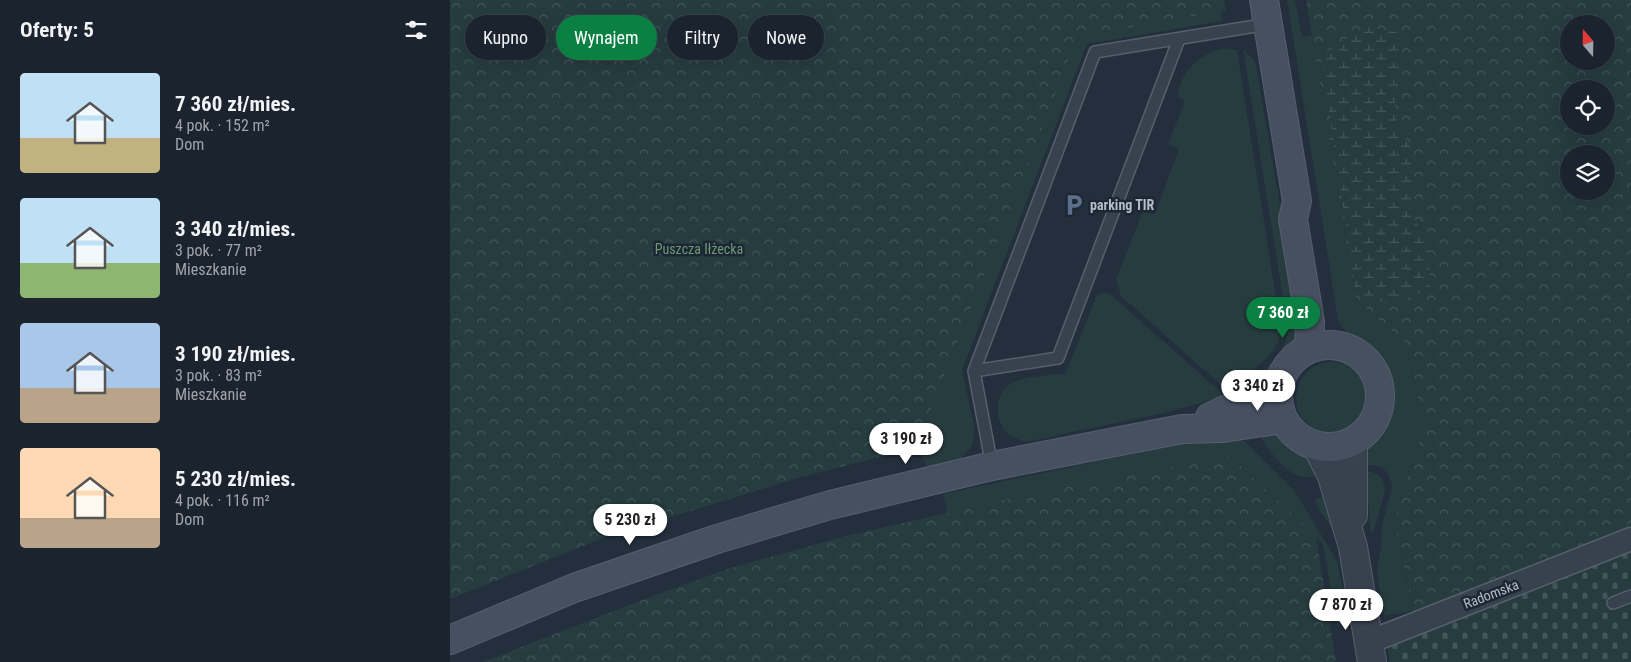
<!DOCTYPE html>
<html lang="pl">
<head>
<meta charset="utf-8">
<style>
  body { margin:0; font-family:"Roboto Condensed",sans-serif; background:#242b36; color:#f1f3f6; height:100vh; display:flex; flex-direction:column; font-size:19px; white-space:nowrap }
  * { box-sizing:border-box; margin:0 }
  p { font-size:16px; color:#a0a4aa }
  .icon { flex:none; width:28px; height:28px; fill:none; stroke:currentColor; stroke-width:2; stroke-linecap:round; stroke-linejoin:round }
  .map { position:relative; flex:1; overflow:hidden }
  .drawer { display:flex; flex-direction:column; background:#1b232e; width:450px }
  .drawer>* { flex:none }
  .banner { position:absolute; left:15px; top:15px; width:475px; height:45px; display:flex; gap:10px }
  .needle { width:32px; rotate:340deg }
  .buttons { position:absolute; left:1110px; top:15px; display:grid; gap:10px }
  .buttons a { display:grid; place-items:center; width:55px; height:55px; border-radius:50%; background:#1b232e; box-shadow:0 5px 20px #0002,0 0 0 1px #39404a; font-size:25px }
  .price { position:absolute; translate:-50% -42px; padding:0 11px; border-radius:18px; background:#fff; color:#222; font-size:16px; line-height:32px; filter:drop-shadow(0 1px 2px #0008) }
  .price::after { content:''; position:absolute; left:50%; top:30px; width:15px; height:11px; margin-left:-8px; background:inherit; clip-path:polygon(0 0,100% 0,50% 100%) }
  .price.on { background:#0b8043; color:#fff }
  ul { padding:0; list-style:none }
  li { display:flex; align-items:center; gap:15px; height:125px; padding:0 20px }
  li span { display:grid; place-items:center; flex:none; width:140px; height:100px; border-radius:5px; color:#555 }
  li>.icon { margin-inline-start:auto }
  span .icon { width:60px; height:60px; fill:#fffc; stroke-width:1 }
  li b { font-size:21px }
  h2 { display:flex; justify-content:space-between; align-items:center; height:60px; padding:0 20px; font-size:21px }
  .tag { padding:0 18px; border-radius:22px; background:#1b232e; box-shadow:0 5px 20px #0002,0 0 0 1px #39404a; font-size:18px; line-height:45px }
  .tag.on { background:#0b8043; color:#fff }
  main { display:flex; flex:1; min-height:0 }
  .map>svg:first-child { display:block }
  .grass { fill:#263c3f }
  .forest { fill:url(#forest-crowns); fill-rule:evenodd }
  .wetland { fill:url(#wetland-marsh) }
  .cemetery { fill:url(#cemetery-stones) }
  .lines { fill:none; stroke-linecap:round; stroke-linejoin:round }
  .service-casing { stroke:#565f6c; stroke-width:14 }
  .minor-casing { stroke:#565f6c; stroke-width:25 }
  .tertiary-casing { stroke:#565f6c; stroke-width:30 }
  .secondary-casing { stroke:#565f6c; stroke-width:30 }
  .service { stroke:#38414e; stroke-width:11 }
  .minor { stroke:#38414e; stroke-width:22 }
  .tertiary { stroke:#38414e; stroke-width:28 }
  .secondary { stroke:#465061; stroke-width:28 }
  .labels { text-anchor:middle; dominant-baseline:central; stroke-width:5; stroke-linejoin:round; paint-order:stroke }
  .poi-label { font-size:14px; font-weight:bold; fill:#b4bcc9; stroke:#1d2633; text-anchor:start }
  .park-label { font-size:14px; fill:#6b9a76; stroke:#1d2633 }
  .street-label { font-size:14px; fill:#b4bcc9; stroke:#1d2633 }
</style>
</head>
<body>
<main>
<section class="drawer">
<h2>Oferty: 5<svg class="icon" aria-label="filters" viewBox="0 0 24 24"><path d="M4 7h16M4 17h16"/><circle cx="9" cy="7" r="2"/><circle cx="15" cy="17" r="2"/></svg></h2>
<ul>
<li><span style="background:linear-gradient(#bfe0f5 65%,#c2b280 0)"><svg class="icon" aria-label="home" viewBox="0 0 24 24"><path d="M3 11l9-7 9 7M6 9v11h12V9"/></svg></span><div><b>7 360 zł/mies.</b><p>4 pok. · 152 m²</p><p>Dom</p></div></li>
<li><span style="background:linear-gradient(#bfe0f5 65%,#8fb573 0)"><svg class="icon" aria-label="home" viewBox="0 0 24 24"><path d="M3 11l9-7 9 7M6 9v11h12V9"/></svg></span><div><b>3 340 zł/mies.</b><p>3 pok. · 77 m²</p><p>Mieszkanie</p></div></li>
<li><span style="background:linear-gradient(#a9c7e8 65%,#b9a48a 0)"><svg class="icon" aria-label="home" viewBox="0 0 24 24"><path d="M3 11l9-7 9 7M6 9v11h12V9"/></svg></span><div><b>3 190 zł/mies.</b><p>3 pok. · 83 m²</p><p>Mieszkanie</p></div></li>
<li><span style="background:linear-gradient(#ffd9b3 70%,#b9a48a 0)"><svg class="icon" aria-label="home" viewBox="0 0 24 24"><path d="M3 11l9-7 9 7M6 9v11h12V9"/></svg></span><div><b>5 230 zł/mies.</b><p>4 pok. · 116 m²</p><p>Dom</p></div></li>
</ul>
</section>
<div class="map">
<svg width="1181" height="662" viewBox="0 0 1181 662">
  <defs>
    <pattern id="forest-crowns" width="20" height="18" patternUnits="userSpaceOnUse" patternTransform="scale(1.25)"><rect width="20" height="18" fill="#263c3f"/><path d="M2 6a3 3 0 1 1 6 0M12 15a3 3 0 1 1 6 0" fill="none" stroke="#435659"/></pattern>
    <pattern id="wetland-marsh" width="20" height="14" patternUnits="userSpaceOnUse" patternTransform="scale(1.25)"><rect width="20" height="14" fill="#263c3f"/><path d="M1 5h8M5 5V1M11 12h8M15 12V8" fill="none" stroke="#435659"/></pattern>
    <pattern id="cemetery-stones" width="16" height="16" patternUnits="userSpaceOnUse" patternTransform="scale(1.25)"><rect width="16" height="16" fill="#263c3f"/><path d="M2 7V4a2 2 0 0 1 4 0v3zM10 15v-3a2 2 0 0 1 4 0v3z" fill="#435659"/></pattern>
  </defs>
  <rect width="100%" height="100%" fill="#242f3e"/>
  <path class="grass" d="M837 0H845L852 37 862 35 906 299 956 343 974 426 944 521 963 611 935 616 932 609 927 568 931 547 932 526 942 487 939 476 933 468 924 465 911 467C911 463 912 458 913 455 919 440 936 431 941 414 946 392 938 366 921 350 908 338 897 339 888 320Z
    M776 10 770 15 773 21 637 44 512 370 525 431 522 446 507 463V459L478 467 466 448 628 37Z
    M774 48 787 50 831 329C829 364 790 363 796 397L780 393 671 296 666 279 693 211 705 214 729 149 718 144 735 101 729 97 728 94C732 69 750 54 774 48Z
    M793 49 805 61 845 292 848 340 843 348 829 364 817 384 812 389 801 394 802 382 804 378C823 361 834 355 838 329Z
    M654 293 660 294 775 396 714 413 576 442C570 440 563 438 558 434 544 421 543 393 562 383 577 375 599 376 616 373L646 297 649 294Z
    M846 398a36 36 0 1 1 72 0a36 36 0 1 1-72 0Z
    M809 432H820L837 441 845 449 859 457 872 475C864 477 857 478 848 476 833 470 814 446 809 432Z
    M790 437 844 490 887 561 900 623 887 626 873 544 780 456 497 513 493 494 738 442Z
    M916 471C928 472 935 478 935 491L923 534 920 530Z
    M879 492 891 543 864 501Z"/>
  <path class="forest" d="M0 0H774L776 10 628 37 466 448 351 477 153 538 0 599Z
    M856 0H1181V528L965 618 944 521 974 426 956 343 906 299ZM1119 24H1156V61H1119ZM1119 89H1156V126H1119ZM1119 154H1156V191H1119Z
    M780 456 866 536 886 662H33L187 602 277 569 392 537 567 497Z"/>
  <path class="wetland" d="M916 26 949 33 952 68 944 91 947 121 965 156 960 211 979 243 980 288 940 305 906 294 871 56Z"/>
  <path class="cemetery" d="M1181 546V662H940L937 645Z"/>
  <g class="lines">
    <defs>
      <path id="service" d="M524 371 608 358 729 39
        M542 466 524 371 645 52 818 24
        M1163 603 1181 596"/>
      <path id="minor" d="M919 642 1181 539"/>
      <path id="tertiary" d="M903 442V515
        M867 446 882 476 903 547 922 662"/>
      <path id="secondary" d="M814 0 847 201 843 219 860 322 859 349
        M828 396a51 51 0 1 1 102 0a51 51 0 1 1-102 0Z
        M760 417 773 411 827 395
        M0 640 124 588 267 539 380 505 542 466 732 429 773 428 833 419"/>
    </defs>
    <use href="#service" class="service-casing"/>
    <use href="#minor" class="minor-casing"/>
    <use href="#tertiary" class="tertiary-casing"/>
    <use href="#secondary" class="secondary-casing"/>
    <use href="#service" class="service"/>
    <use href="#minor" class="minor"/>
    <use href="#tertiary" class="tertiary"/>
    <use href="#secondary" class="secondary"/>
  </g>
  <defs>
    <symbol id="parking-bare" viewBox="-9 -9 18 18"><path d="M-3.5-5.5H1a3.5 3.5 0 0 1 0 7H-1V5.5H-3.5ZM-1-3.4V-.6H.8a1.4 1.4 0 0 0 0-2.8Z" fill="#5c6f8a" stroke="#1d2633" stroke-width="2.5" paint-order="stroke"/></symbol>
  </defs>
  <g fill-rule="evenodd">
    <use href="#parking-bare" x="608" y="189" width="32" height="32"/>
  </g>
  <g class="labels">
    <g class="poi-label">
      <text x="640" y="205">parking TIR</text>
    </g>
    <g class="park-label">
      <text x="249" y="249">Puszcza Iłżecka</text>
    </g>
    <g class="street-label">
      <text transform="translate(1041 594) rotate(-21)">Radomska</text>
    </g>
  </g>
</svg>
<div class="buttons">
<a><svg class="needle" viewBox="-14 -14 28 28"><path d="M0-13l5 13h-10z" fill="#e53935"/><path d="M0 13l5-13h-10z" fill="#a0a4aa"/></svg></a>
<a><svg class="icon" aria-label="locate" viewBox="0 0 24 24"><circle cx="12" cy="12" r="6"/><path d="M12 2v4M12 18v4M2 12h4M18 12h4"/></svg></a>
<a><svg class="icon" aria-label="layers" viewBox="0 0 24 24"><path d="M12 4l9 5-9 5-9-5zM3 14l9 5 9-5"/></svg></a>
</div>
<b class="price on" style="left:833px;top:339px">7 360 zł</b>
<b class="price" style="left:808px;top:412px">3 340 zł</b>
<b class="price" style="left:456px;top:465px">3 190 zł</b>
<b class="price" style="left:180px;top:546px">5 230 zł</b>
<b class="price" style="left:896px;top:631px">7 870 zł</b>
<div class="banner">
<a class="tag">Kupno</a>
<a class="tag on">Wynajem</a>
<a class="tag">Filtry</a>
<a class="tag">Nowe</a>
</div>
</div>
</main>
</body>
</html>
